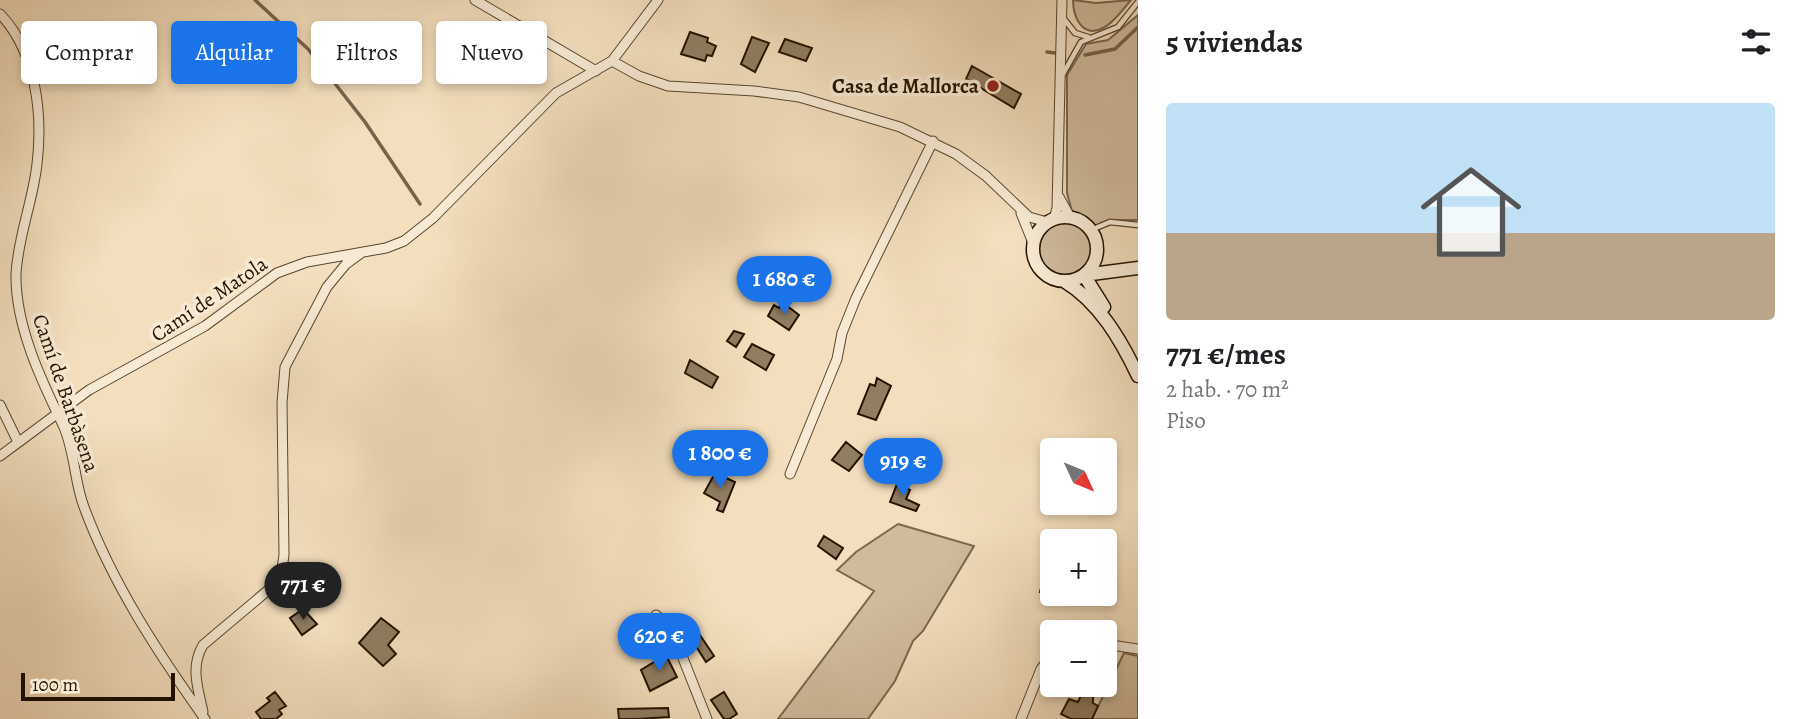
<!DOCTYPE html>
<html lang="es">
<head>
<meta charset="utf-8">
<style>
  body { margin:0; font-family:Alegreya,serif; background:#f2f2f2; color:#202124; height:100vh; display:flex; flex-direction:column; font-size:26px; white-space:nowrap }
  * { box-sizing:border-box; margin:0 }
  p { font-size:23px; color:#757577 }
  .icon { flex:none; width:38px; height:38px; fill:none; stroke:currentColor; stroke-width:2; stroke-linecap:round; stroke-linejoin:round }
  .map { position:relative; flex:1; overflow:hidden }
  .sheet { display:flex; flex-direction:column; background:#fff; width:665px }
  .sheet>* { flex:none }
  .banner { position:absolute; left:21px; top:21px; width:665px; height:63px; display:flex; gap:14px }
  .needle { width:46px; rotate:134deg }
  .buttons { position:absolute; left:1040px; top:438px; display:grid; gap:14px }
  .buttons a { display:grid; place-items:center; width:77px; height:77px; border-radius:7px; background:#fff; box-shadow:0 4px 10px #0003; font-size:35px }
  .scale { position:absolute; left:21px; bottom:18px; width:154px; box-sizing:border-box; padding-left:7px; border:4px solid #241300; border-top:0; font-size:19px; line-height:24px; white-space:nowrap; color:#241300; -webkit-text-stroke:5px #f7ead4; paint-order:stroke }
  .price { position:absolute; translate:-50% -60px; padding:0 16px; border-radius:24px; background:#1a73e8; color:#fff; font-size:23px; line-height:46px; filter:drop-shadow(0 2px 4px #0008) }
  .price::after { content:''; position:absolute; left:50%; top:42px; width:21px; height:16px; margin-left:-10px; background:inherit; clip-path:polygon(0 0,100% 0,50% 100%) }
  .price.current { background:#222; color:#fff }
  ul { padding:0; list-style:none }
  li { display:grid; align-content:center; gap:14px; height:371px; padding:0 28px }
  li+li { border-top:2px solid #e0e0e0 }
  li span { display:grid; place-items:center; height:217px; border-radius:7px; color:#555 }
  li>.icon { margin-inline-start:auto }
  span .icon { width:126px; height:126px; fill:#fffc; stroke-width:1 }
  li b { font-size:30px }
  h2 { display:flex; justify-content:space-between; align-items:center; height:84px; padding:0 28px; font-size:30px }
  .tag { padding:0 24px; border-radius:7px; background:#fff; box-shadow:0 4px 10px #0003; font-size:24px; line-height:63px }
  .tag.current { background:#1a73e8; color:#fff }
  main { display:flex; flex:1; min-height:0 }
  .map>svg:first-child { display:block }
  .green { fill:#d0bb9d; stroke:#7a674e; stroke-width:2 }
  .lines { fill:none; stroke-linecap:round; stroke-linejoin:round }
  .stream { stroke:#76634b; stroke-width:3.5 }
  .building { fill:#907d62; stroke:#241300; stroke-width:2 }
  .lane-casing { stroke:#58462f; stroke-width:7 }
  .street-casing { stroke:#58462f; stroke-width:11 }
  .secondary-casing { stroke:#241300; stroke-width:15 }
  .lane { stroke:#f7ead4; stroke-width:4.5 }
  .street { stroke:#f7ead4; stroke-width:9 }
  .secondary { stroke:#f7ead4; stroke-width:12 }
  .poi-dot { fill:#8f2418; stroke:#f7ead4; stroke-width:2.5 }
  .labels { text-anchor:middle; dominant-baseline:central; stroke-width:7; stroke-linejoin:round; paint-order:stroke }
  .poi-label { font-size:21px; font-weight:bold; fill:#241300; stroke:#f7ead4; text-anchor:end }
  .street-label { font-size:21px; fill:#241300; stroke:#f7ead4 }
</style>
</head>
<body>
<main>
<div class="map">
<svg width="1138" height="719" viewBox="0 0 1138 719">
  <rect width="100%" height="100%" fill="#f3debd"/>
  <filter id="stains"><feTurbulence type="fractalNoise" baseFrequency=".00286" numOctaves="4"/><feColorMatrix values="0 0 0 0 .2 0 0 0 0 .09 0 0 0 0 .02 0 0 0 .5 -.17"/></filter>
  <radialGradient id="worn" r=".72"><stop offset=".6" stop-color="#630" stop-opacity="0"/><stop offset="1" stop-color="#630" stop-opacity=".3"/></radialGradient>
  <path class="green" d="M1073 0 1096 3 1131 0C1123 9 1114 23 1103 28 1082 39 1073 16 1073 0Z
    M1138 15V220H1110L1091 227 1073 215 1067 193V75L1086 44 1108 40Z
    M1035 249a30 30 0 1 1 60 0a30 30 0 1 1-60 0Z
    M898 524 974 546 923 631 913 641 895 681 868 719H778L874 591 837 570 856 552Z
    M1124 653 1138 656V719H1092Z"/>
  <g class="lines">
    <path class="stream" d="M255 0 308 49 365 122 420 204
      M1047 52 1055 53
      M1085 55 1115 49 1138 27"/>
  </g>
  <path class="building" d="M690 32 708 38 707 42 716 46 712 56 707 55 705 61 681 54Z
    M752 37 769 43 755 72 741 64Z
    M785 39 812 48 806 61 779 52Z
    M972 66 1021 94 1014 108 966 79Z
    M782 302 799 315 789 330 768 316 774 305 779 308Z
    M734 331 744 334 736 347 727 341Z
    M752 344 774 355 766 370 744 357Z
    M690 360 718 377 712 388 685 373Z
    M877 378 891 386 876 420 858 414 870 384 875 386Z
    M846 442 862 455 849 471 832 460Z
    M715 473 735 482 723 512 717 510 720 502 704 493Z
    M897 484 910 490 906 499 919 505 916 511 890 502Z
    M824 536 843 548 836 559 818 546Z
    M1042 584 1052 585V593H1070V599L1040 592Z
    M303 609 317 624 302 635 290 618Z
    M381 618 399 632 388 645 396 654 383 666 359 643Z
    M698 632 714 656 706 662 690 637Z
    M666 655 677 677 650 691 641 670Z
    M1074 684H1099L1093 696V703L1098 706 1092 719H1071L1061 714 1069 699 1078 702 1083 691Z
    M275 692 286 706 279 710 282 714 276 719H261L256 712 270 701 267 698Z
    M724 692 737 714 729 719H724L711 700Z
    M668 708 669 717 637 719H619L618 709Z"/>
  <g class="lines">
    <defs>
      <path id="lane" d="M1064 19 1075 33 1088 37
        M1063 74 1081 42 1118 27 1138 2
        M1091 230 1110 222 1138 225"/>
      <path id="street" d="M475 0 596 71
        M0 14C36 51 43 114 37 164 33 201 18 236 16 274 15 325 41 380 63 425 75 451 74 481 84 507 112 583 158 653 205 719
        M612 61 639 76 668 86 754 91 799 97 900 127 956 154 986 176 1029 217 1047 222
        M1059 197 1070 217
        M1021 213 1033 243
        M1054 219 1057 208 1062 0
        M0 405 18 442
        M0 456 89 390 205 326 277 273 307 262 386 248 404 241 433 218 556 93 612 61 658 0
        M790 474 837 359 842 333 856 298 933 141
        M656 615 671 628 707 719
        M1104 644 1138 649
        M203 712C198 688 190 667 203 645L273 586 281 575 284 555 282 403 285 367 327 287 346 264 361 253
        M1021 719 1041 669 1052 655"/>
      <path id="secondary" d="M1033 249a32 32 0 1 1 64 0a32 32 0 1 1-64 0Z
        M1084 275 1104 307
        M1084 275 1138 268
        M1064 281C1099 302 1121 340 1138 376"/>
    </defs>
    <use href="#lane" class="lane-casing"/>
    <use href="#street" class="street-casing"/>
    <use href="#secondary" class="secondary-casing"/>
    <use href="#lane" class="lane"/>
    <use href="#street" class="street"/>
    <use href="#secondary" class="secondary"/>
  </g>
  <circle class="poi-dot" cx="993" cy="86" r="7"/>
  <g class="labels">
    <g class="poi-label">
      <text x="979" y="86">Casa de Mallorca</text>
    </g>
    <g class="street-label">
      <text transform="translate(209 299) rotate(-34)">Camí de Matola</text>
      <text transform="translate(66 393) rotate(71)">Camí de Barbàsena</text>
    </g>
  </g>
  <rect width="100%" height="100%" filter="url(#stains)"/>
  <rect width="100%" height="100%" fill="url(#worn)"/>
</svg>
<div class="buttons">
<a><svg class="needle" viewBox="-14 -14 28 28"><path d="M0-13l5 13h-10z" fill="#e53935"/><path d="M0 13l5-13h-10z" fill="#757577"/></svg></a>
<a>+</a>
<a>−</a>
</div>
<div class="scale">100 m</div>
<b class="price" style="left:784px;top:316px">1 680 €</b>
<b class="price" style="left:720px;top:490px">1 800 €</b>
<b class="price" style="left:903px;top:498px">919 €</b>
<b class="price current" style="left:303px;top:622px">771 €</b>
<b class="price" style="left:659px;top:673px">620 €</b>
<div class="banner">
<a class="tag">Comprar</a>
<a class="tag current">Alquilar</a>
<a class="tag">Filtros</a>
<a class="tag">Nuevo</a>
</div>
</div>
<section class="sheet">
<h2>5 viviendas<svg class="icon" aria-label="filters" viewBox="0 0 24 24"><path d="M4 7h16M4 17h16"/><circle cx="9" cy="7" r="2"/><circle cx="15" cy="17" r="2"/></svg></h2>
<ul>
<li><span style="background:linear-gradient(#bfe0f5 60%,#b9a48a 0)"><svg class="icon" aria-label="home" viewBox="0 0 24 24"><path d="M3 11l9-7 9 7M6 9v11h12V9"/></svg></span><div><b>771 €/mes</b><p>2 hab. · 70 m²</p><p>Piso</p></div></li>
</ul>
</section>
</main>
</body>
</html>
